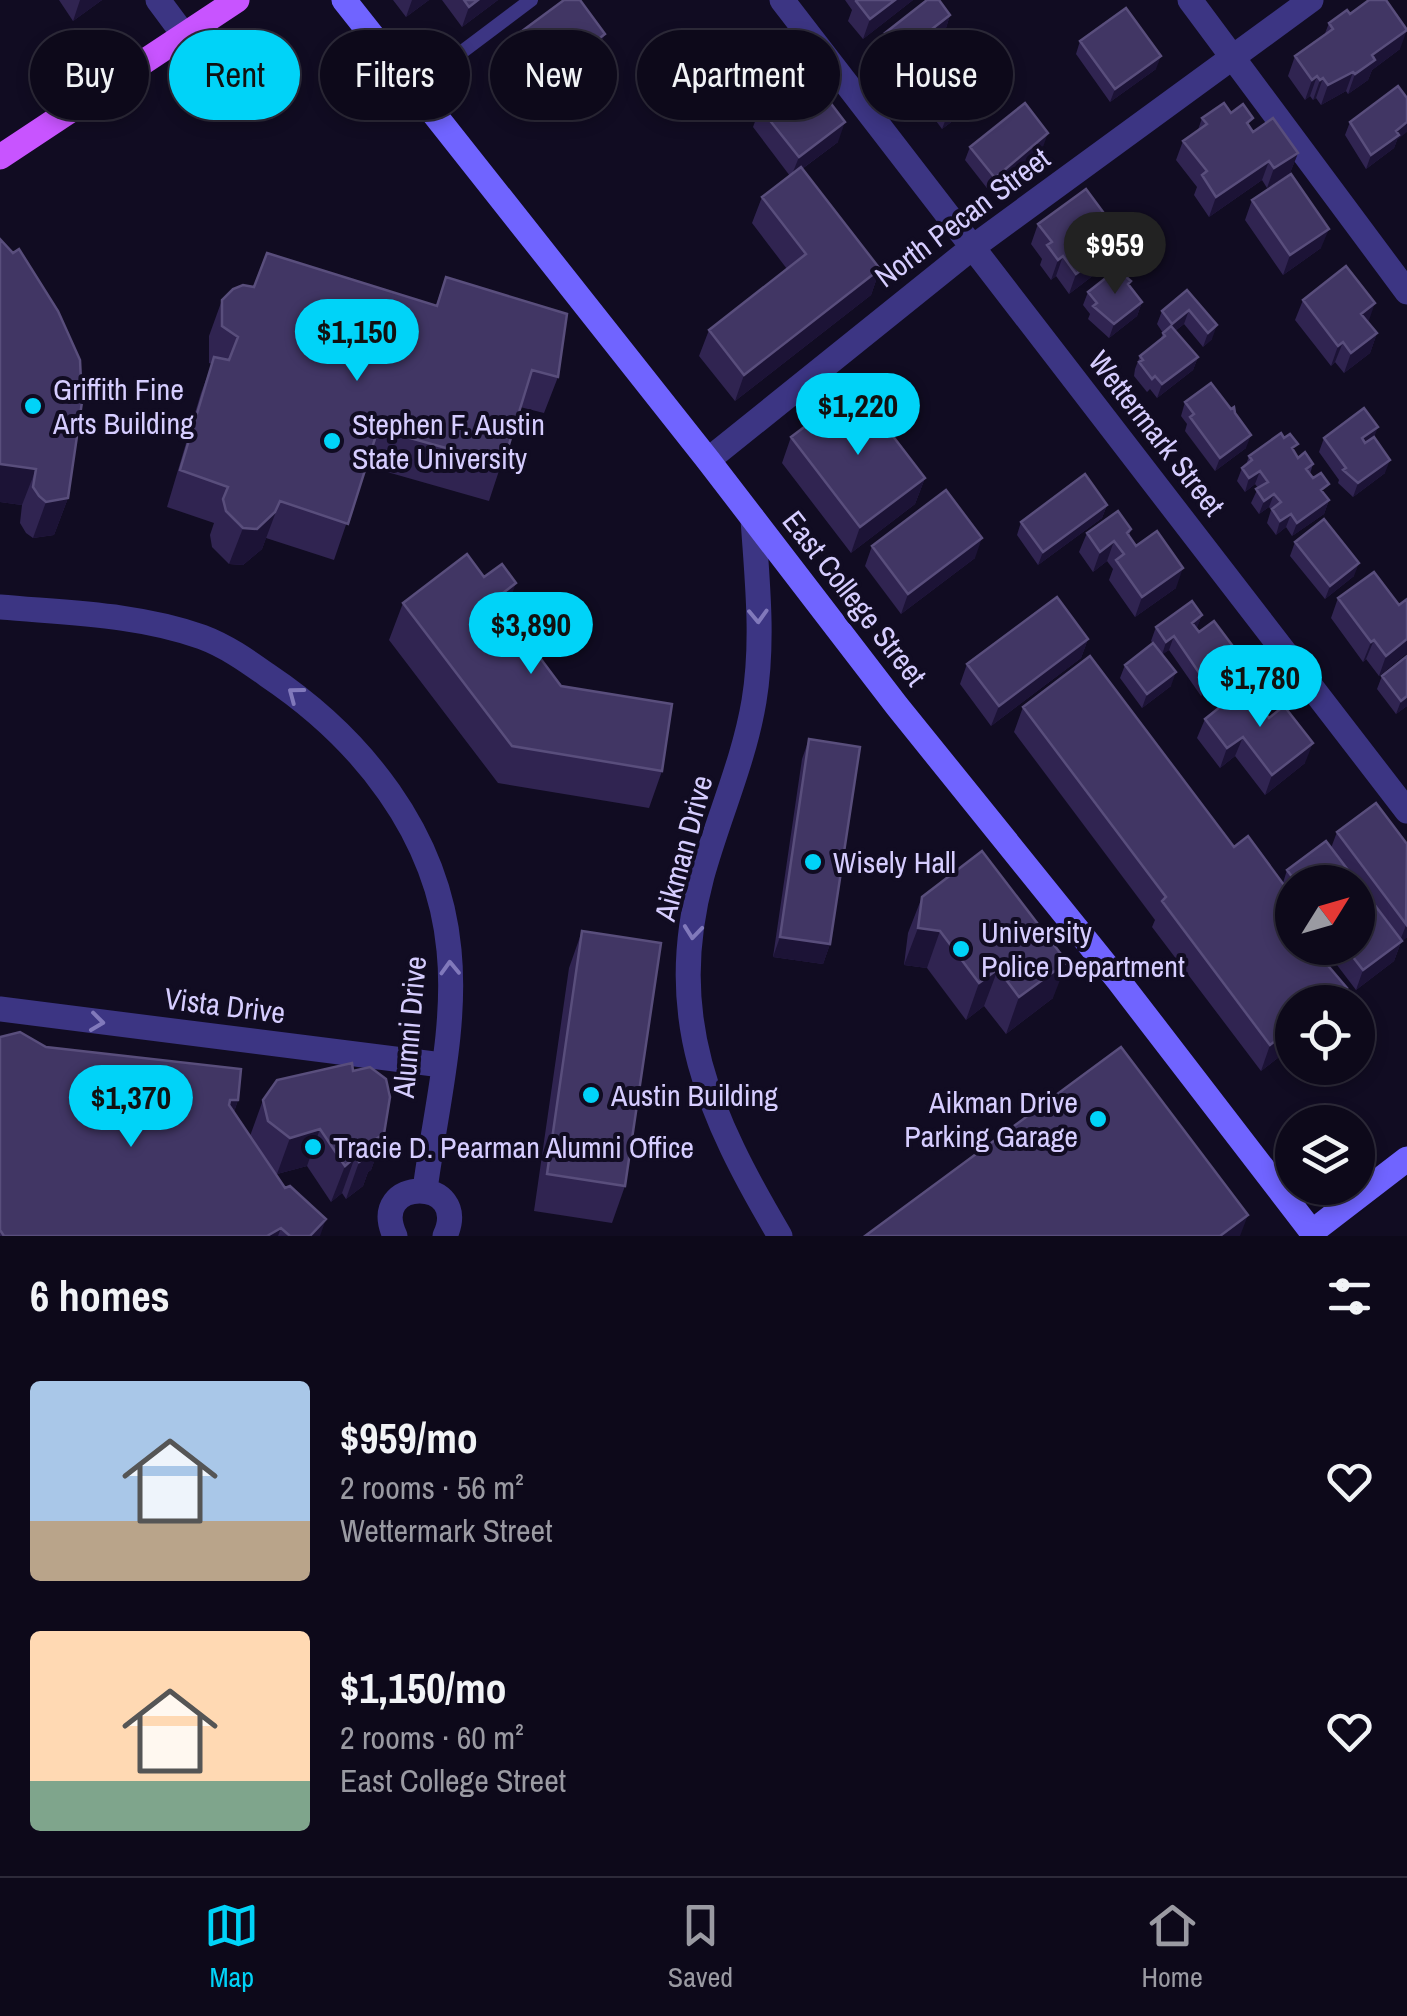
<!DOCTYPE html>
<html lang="en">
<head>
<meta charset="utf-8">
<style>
  body { margin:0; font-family:"Archivo Narrow",sans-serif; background:#1b1727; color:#f1f3f6; height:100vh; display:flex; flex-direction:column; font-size:38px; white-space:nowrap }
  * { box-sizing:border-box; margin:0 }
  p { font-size:32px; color:#9a9aa2 }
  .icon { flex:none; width:55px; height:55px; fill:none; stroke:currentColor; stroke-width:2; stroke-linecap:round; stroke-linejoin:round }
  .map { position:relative; height:1236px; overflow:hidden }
  .details { display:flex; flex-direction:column; background:#0d091a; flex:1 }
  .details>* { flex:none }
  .top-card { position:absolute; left:30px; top:30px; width:1348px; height:90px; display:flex; gap:20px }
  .needle { width:65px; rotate:53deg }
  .tools { position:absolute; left:1275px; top:865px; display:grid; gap:20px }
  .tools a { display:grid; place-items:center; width:100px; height:100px; border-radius:50%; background:#0d091a; box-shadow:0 5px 15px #0003,0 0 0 2px #2d2a39; font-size:50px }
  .price { position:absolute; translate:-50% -85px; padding:0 22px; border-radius:35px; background:#00d3f8; color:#111; font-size:32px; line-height:65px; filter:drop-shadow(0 2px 5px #0008) }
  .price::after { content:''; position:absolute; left:50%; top:60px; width:30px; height:22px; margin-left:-15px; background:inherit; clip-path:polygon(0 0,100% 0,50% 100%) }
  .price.active { background:#222; color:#fff }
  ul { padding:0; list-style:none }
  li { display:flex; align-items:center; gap:30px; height:250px; padding:0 30px }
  li span { display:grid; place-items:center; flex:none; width:280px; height:200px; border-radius:10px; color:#555 }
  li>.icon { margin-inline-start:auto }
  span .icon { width:120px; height:120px; fill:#fffc; stroke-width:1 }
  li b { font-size:42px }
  h2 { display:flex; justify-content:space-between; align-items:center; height:120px; padding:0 30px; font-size:42px }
  .pill { padding:0 35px; border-radius:45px; background:#0d091a; box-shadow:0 5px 15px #0003,0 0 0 2px #2d2a39; font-size:35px; line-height:90px }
  .pill.active { background:#00d3f8; color:#111 }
  .tabs { display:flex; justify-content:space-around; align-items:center; height:140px; border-top:2px solid #2d2a39; background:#0d091a; font-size:28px; color:#9a9aa2 }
  .tabs a { display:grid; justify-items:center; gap:5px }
  .tabs .active { color:#00d3f8 }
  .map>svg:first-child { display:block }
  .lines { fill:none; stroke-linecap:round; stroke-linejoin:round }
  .lane { stroke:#3c3583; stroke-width:14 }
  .street { stroke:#3c3583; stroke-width:25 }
  .secondary { stroke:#7064ff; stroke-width:25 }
  .primary { stroke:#c854ff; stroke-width:25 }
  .wall { fill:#302451 }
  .shaded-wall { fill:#1c1336 }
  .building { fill:#413664; stroke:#594e7c; stroke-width:2.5 }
  .oneway { stroke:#8179bb }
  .poi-dot { fill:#00d3f8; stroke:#110c22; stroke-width:4 }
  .labels { text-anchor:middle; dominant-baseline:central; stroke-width:8; stroke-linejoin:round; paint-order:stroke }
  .street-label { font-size:30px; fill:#d6cdff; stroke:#110c22 }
  .poi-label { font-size:30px; fill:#d6cdff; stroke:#110c22; text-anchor:start }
</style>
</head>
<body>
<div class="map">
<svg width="1407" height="1236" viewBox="0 0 1407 1236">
  <rect width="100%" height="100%" fill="#110c22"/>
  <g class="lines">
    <path class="lane" d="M414 88 531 0"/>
    <path class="street" d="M158 0 184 35
      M782 0 1407 811
      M1190 0 1407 292
      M708 460 973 247 1311 0
      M753 519C757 579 764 641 754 701 744 761 718 818 702 876 664 1017 709 1116 780 1236
      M0 607C67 613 138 614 202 637 226 646 246 660 267 675 361 738 438 833 449 950 457 1029 435 1112 425 1190
      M0 1009 442 1065
      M395 1236C367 1176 472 1176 445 1236"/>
    <path class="secondary" d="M344 0 708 460 897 706 1118 980 1315 1236
      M1312 1232 1407 1159"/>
    <path class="primary" d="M0 157 237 0"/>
  </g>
  <path class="wall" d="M59 0H102L73 21Z
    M393 0H429L406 17Z
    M442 0H498L462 27Z
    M845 0H913L863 39 848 21 852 10Z
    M1350 14 1400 49 1372 70 1368 80 1348 94 1346 91 1321 105 1316 98 1313 100 1310 96 1305 100 1288 76 1295 56 1324 36 1329 23Z
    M950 15 946 28 937 35 946 47 942 61 911 85 880 47 885 33Z
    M518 34 598 54 558 84 551 73 535 85 511 54Z
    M1080 41 1156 69 1110 102 1076 54Z
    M927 89 966 111 942 129 922 102Z
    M760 108 838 142 802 169 880 269 871 295 735 401 699 356 709 330 787 269 752 223 762 197 790 176 753 127Z
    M1231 113 1250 127 1253 132 1298 153 1290 173 1267 188 1262 180 1209 217 1194 195 1197 187 1176 160 1183 141 1198 130 1202 118Z
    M1350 122 1397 140 1394 148 1366 169 1345 135Z
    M970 147H1043L990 192 965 160Z
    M1252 200 1321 248 1283 275 1245 220Z
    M1038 224 1116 258 1069 294 1056 276 1051 280 1040 265 1042 259 1031 244Z
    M0 239 68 498 54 535 33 538 26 533 20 523 22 505 0 502Z
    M446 277 558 377 544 413 520 407 489 501 366 466 334 560 266 538 262 549 243 565 229 564 212 547 210 535 214 523 167 507 201 393 212 364 209 363V336L222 300 254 287 436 305Z
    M1131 281 1129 286 1142 302 1137 316 1109 338 1088 319 1090 314 1083 305 1088 292Z
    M1187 290 1212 339 1203 347 1184 324 1175 331 1198 357 1193 370 1157 398 1150 389 1147 392 1134 376 1135 369 1140 356 1160 340 1163 333 1157 324 1162 311Z
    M1303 300 1368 322 1377 333 1370 353 1344 373 1335 362 1331 366 1295 320Z
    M1185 402 1246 448 1215 471 1185 431 1187 424 1181 416Z
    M791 437 925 478 915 504 851 553 782 463Z
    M1374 437 1385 473 1353 497 1338 483 1339 480 1319 452 1324 438Z
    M1295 453 1298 458 1313 464 1310 474 1329 500 1324 514 1292 536 1286 527 1276 535 1267 523 1271 510 1269 507 1259 514 1251 503 1258 488 1255 484 1245 492 1237 481 1242 468 1246 465 1249 456Z
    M1107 505 1102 518 1038 565 1017 535 1021 522Z
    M1131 529 1129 536 1136 546 1176 588 1135 617 1109 580 1113 569 1107 561 1093 572 1079 552 1087 533Z
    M1295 542 1354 576 1325 599 1290 556Z
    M872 546 975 558 901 614 865 566Z
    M1338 598 1399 605 1407 599V653L1379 676 1366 659 1363 662 1331 618Z
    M403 603 506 612 561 686 662 771 649 808 498 783 389 640Z
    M1202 615 1196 629 1199 632 1241 657 1236 670 1201 696 1169 650 1162 654 1171 686 1142 708 1120 678 1125 665 1153 643 1151 641 1156 627Z
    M1088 639 1081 658 991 726 960 684 967 664Z
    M1382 676 1407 706 1396 714 1377 689Z
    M1023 707 1234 847 1283 883 1287 870 1331 848 1337 832 1407 844V937L1401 942 1394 961 1356 990 1324 948H1358V882H1292V948L1347 988 1341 1002H1292V1047L1261 1071 1152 927 1155 920 1014 732Z
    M1205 719 1305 763 1265 795 1235 756 1220 768 1197 738Z
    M809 739 830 944 823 964 773 957 802 759Z
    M922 897 1053 998 1006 1034 984 1006 966 1020 927 968 904 965 908 933Z
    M582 931 625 1186 612 1223 534 1211 569 968Z
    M0 1037 46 1047 238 1100 234 1112 250 1136 263 1100 353 1071 384 1134 371 1170 368 1172 363 1186 346 1199 342 1193 331 1202 307 1166 277 1174 275 1173 320 1236H0Z"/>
  <path class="shaded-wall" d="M80 0H102L73 21Z
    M412 0H429L406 17Z
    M478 0H498L462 27 469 7Z
    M895 0H913L863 39 870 19Z
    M950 15 946 28 927 43 932 29Z
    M1407 30 1400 49 1372 70 1368 80 1348 94 1355 74 1372 55Z
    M605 34 598 54 558 84 566 64Z
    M946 47 942 61 911 85 916 72Z
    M558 53 551 73 535 85 542 65Z
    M1161 56 1156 69 1110 102 1115 89Z
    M1353 72 1346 91 1321 105 1328 85Z
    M1317 76 1310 96 1305 100 1312 80Z
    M1323 78 1316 98 1313 100 1320 80Z
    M971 98 966 111 942 129 947 116Z
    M845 122 838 142 791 177 799 157Z
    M1407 122V132L1397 140 1394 148 1366 169 1371 155Z
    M1048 133 1043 147 990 192 995 178Z
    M1298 153 1290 173 1267 188 1274 168Z
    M1269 161 1262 180 1209 217 1216 197Z
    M1329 229 1321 248 1283 275 1290 255Z
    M1123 239 1116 258 1069 294 1076 274Z
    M1063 256 1056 276 1051 280 1058 260Z
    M880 269 871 295 735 401 744 375Z
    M1142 302 1137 316 1109 338 1114 324Z
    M1375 303 1368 323 1361 314Z
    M1189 310 1184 324 1167 337 1172 324Z
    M1217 325 1212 339 1203 347 1208 333Z
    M1377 333 1370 353 1344 373 1351 353Z
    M1343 342 1335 362 1331 366 1338 346Z
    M1198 357 1193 370 1157 398 1162 384Z
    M1378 427 1373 440 1357 452 1362 438Z
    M1251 435 1246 448 1215 471 1220 458Z
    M1390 460 1385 473 1353 497 1358 483Z
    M0 464 36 469 22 505 0 502Z
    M1260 471 1255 484 1245 492 1249 478Z
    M925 478 915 504 851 553 860 527Z
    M1274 494 1269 507 1259 514 1264 501Z
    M68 498 54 535 33 538 46 502Z
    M1329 500 1324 514 1292 536 1297 523Z
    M280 501 262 549 243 565 229 564 243 528Z
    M1107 505 1102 518 1038 565 1043 552Z
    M1291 514 1286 527 1276 535 1280 521Z
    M982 538 975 558 901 614 908 594Z
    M1114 541 1107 561 1093 572 1100 552Z
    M1359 563 1354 576 1325 599 1330 586Z
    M1183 568 1176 588 1135 617 1142 597Z
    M516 583 503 620 499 596Z
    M1202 615 1197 628 1187 636 1192 623Z
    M1174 636 1169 650 1162 655 1166 642Z
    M1088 639 1081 658 991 726 999 706Z
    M1407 639V653L1379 676 1386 656Z
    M1374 640 1366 659 1363 662 1371 642Z
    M1241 657 1236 670 1201 696 1206 683Z
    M1176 672 1171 686 1142 708 1147 694Z
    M1407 696V706L1396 714 1401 701Z
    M1243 737 1235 756 1220 768 1227 748Z
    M1313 743 1305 763 1265 795 1272 775Z
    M1407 923V937L1401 942 1394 961 1356 990 1363 970 1399 943Z
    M918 928 940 931 927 968 904 965Z
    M780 937 830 944 823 964 773 957Z
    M1067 962 1053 998 1006 1034 1019 997Z
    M998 969 984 1006 966 1020 979 983Z
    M1347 988 1341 1002H1327Z
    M1292 1028V1047L1261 1071 1270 1045Z
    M230 1100H238L225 1137Z
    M320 1129 307 1166 277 1174 290 1138Z
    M384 1134 371 1170 368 1172 363 1186 346 1199 359 1162 371 1142Z
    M355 1157 342 1193 331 1202 345 1166Z
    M1248 1215 1240 1236H1220Z
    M326 1219 320 1236H310Z
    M281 1228 278 1236H267Z"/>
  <path class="building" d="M464 0H478L469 7Z
    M564 0H580L605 34 566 64 558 53 542 65 518 34Z
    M857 0H895L870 19 856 1Z
    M927 0H939L950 15 932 29 946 47 916 72 885 33Z
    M1369 0H1386L1407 30 1372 55 1375 60 1355 74 1353 72 1328 85 1323 78 1320 80 1317 76 1312 80 1295 56 1333 29 1329 23 1347 10 1350 14Z
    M1126 8 1161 56 1115 89 1080 41Z
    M951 71 971 98 947 116 927 89Z
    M807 72 845 122 799 157 760 108Z
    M1398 86 1407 98V122L1396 131 1399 135 1371 155 1350 122Z
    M1025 103 1048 133 995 178 970 147Z
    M1224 103 1231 113 1243 104 1253 118 1247 123 1253 132 1273 118 1298 153 1274 168 1269 161 1216 197 1202 175 1207 171 1183 141 1207 124 1202 118Z
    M801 167 880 269 744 375 709 330 806 254 762 197Z
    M1291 174 1329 229 1290 255 1252 200Z
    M1086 189 1123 239 1076 274 1063 256 1058 260 1047 245 1052 242 1038 224Z
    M0 239 13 253 19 249 58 311 80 360 82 402 68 498 46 502 39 496 33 487 36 469 0 464Z
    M267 253 437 306 446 277 567 314 558 377 532 370 503 464 378 429 348 524 280 501 275 512 257 529 243 528 226 511 223 499 228 487 180 470 214 357 229 360 238 337 222 326V300L233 289 243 285 254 287Z
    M1346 266 1375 303 1361 314 1377 333 1351 353 1343 342 1338 346 1303 300Z
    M1117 269 1131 281 1128 284 1142 302 1114 324 1093 306 1097 303 1088 292Z
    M1187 290 1217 325 1208 333 1189 310 1172 324 1162 311Z
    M1171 326 1198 357 1162 384 1155 376 1152 379 1139 362 1143 360 1140 356 1165 336 1163 333Z
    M1211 383 1231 409 1234 407 1235 413 1251 435 1220 458 1190 417 1194 414 1185 402Z
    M856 388 925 478 860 527 791 437Z
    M1364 408 1378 427 1362 438 1365 443 1374 437 1390 460 1358 483 1343 470 1346 468 1324 438Z
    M1281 433 1284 438 1290 434 1298 444 1292 448 1298 458 1305 452 1313 464 1306 469 1313 478 1321 473 1329 484 1321 490 1329 500 1297 523 1291 514 1280 521 1272 509 1281 502 1274 494 1264 501 1256 489 1268 482 1260 471 1249 478 1242 468 1252 460 1249 456Z
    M1085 474 1107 505 1043 552 1021 522Z
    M946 490 982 538 908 594 872 546Z
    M1118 511 1131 529 1127 533 1136 546 1157 531 1183 568 1142 597 1116 560 1124 554 1114 541 1100 552 1087 533Z
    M1324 519 1359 563 1330 586 1295 542Z
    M467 554 484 577 502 564 516 583 499 596 503 602 500 604 561 686 672 704 662 771 512 746 403 603Z
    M1374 572 1399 605 1407 599V639L1386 656 1374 640 1371 642 1338 598Z
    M1057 597 1088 639 999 706 967 664Z
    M1192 601 1202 615 1192 623 1199 632 1214 621 1241 657 1206 683 1174 636 1166 642 1156 627Z
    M1153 643 1176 672 1147 694 1125 665Z
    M1090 656 1234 847 1248 836 1292 896V914L1287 917 1292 923V948H1313L1347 988 1327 1002H1292V1028L1270 1045 1162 901 1166 897 1023 707Z
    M1407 656V696L1401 701 1382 676Z
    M1245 687 1269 718 1284 706 1313 743 1272 775 1243 737 1227 748 1205 719Z
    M809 739 860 747 830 944 780 937Z
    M1376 803 1407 844 1406 924 1337 832Z
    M1326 841 1357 882H1296L1287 870Z
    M982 851 1067 962 1019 997 998 969 979 983 940 931 918 928 922 897Z
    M1358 883 1402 941 1363 970 1346 948H1358Z
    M582 931 661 943 625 1186 547 1174Z
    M20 1032 46 1047 241 1069 238 1100H230L229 1105 285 1188 290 1186 326 1219 310 1236H290L281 1228 267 1236H4L0 1230V1037Z
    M1121 1047 1248 1215 1220 1236H865Z
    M352 1063 353 1071 370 1067 386 1079 390 1097 384 1134 371 1142 376 1150 359 1162 355 1157 345 1166 320 1129 290 1138 268 1121 263 1100 277 1080Z"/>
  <defs><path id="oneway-chevron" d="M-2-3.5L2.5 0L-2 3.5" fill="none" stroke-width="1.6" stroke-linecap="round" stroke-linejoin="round" transform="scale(2.5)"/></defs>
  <g class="oneway">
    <use href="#oneway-chevron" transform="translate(758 616) rotate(88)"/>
    <use href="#oneway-chevron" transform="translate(295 694) rotate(-143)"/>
    <use href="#oneway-chevron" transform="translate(693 932) rotate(96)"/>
    <use href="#oneway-chevron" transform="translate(450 968) rotate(-92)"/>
    <use href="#oneway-chevron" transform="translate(97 1022) rotate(7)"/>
  </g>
  <g class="poi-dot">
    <circle cx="33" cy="406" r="10"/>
    <circle cx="332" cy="441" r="10"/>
    <circle cx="813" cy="862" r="10"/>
    <circle cx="961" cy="949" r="10"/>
    <circle cx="591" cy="1095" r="10"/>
    <circle cx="1098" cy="1119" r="10"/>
    <circle cx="313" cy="1147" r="10"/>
  </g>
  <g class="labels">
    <g class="street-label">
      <text transform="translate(962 217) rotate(-37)">North Pecan Street</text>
      <text transform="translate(1157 433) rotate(52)">Wettermark Street</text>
      <text transform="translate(855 598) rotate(52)">East College Street</text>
      <text transform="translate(683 848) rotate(-75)">Aikman Drive</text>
      <text transform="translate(225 1005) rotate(7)">Vista Drive</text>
      <text transform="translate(409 1027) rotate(-85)">Alumni Drive</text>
    </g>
    <g class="poi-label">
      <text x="53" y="389">Griffith Fine<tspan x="53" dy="34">Arts Building</tspan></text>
      <text x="352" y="424">Stephen F. Austin<tspan x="352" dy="34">State University</tspan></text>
      <text x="833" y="862">Wisely Hall</text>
      <text x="981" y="932">University<tspan x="981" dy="34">Police Department</tspan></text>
      <text x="611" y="1095">Austin Building</text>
      <text x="1078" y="1102" text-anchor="end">Aikman Drive<tspan x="1078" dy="34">Parking Garage</tspan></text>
      <text x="333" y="1147">Tracie D. Pearman Alumni Office</text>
    </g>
  </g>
</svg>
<div class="tools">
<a><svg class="needle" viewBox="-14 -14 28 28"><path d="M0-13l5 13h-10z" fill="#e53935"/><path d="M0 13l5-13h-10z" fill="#9a9aa2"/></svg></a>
<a><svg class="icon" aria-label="locate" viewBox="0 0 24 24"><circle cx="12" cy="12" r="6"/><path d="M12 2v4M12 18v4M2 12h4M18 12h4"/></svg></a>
<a><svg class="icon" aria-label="layers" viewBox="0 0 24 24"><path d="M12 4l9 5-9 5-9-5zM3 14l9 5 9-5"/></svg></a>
</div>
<b class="price active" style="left:1115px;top:297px">$959</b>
<b class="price" style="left:357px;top:384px">$1,150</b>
<b class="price" style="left:858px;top:458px">$1,220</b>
<b class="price" style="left:531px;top:677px">$3,890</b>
<b class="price" style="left:1260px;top:730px">$1,780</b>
<b class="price" style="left:131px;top:1150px">$1,370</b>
<div class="top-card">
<a class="pill">Buy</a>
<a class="pill active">Rent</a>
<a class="pill">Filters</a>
<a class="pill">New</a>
<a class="pill">Apartment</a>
<a class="pill">House</a>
</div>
</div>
<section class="details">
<h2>6 homes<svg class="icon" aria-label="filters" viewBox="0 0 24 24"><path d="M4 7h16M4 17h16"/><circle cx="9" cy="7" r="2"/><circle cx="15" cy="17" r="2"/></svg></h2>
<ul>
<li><span style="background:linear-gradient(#a9c7e8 70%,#b9a48a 0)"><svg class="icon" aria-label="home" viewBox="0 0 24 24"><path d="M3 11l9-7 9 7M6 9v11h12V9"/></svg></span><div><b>$959/mo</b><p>2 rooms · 56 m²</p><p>Wettermark Street</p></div><svg class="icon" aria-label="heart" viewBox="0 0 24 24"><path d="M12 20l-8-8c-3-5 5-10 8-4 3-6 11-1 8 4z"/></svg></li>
<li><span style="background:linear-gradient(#ffd9b3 75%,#7fa58c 0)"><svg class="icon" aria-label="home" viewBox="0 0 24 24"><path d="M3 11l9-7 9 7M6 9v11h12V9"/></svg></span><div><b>$1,150/mo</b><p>2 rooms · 60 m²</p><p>East College Street</p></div><svg class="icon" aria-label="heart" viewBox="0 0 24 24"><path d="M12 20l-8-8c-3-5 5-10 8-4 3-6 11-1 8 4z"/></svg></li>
</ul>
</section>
<nav class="tabs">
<a class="active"><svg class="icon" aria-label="map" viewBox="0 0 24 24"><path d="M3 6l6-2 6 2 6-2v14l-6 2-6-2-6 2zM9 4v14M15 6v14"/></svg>Map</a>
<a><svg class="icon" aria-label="saved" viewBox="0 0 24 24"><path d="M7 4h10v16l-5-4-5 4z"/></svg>Saved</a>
<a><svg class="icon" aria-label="home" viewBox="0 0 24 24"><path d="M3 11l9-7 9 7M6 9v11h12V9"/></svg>Home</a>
</nav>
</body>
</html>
